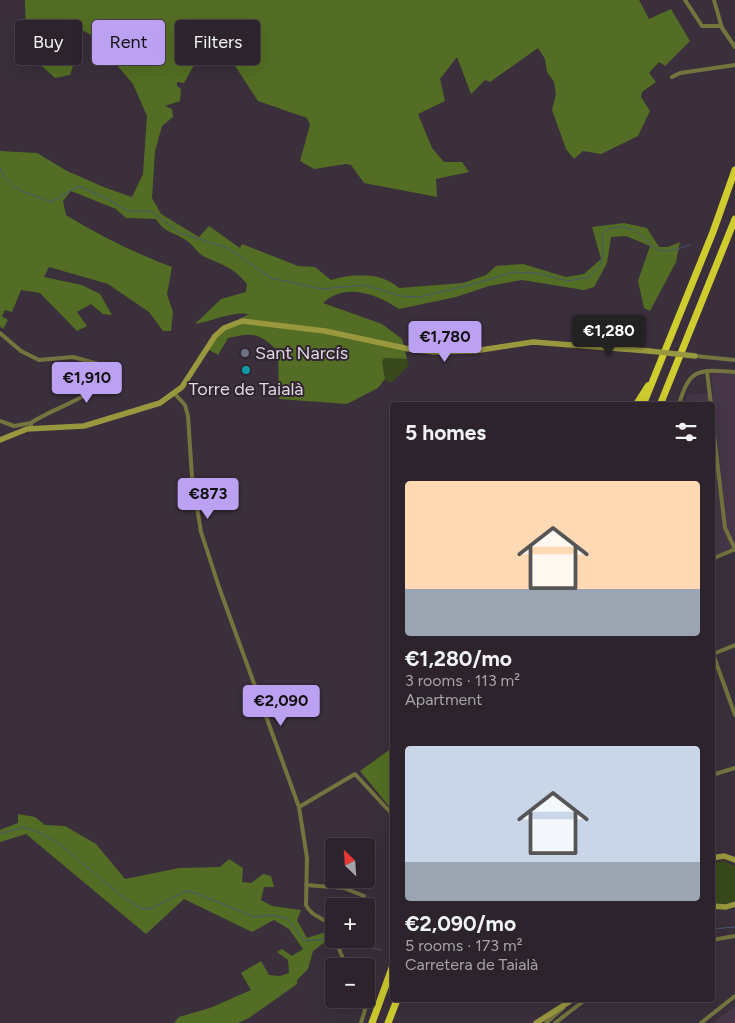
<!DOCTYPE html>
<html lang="en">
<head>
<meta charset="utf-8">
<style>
  body { margin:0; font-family:Figtree,sans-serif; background:#382f38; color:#f1f3f6; height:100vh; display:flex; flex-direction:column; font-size:19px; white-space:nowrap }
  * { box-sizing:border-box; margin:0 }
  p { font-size:16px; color:#a6a4a9 }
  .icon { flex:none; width:28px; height:28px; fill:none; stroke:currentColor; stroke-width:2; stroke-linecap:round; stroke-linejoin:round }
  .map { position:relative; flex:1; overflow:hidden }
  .panel { position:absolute; left:390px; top:402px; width:325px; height:600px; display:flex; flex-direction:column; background:#2c232c; border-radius:5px; box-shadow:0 5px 20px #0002,0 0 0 1px #484048 }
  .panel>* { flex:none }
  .banner { position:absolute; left:15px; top:20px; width:300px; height:45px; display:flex; gap:10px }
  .needle { width:32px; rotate:335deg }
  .buttons { position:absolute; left:325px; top:838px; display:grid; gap:10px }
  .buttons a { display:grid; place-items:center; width:50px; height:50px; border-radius:5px; background:#2c232c; box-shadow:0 5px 20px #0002,0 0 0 1px #484048; font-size:25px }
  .price { position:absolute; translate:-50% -42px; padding:0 11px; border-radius:5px; background:#bca0f2; color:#111; font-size:16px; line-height:32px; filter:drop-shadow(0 1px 2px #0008) }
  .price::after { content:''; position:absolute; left:50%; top:30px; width:15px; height:11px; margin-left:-8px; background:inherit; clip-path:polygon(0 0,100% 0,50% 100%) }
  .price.selected { background:#222; color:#fff }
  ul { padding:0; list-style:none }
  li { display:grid; align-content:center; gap:10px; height:265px; padding:0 15px }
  li span { display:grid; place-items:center; height:155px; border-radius:5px; color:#555 }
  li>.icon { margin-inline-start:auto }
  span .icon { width:90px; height:90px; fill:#fffc; stroke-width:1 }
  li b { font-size:21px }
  h2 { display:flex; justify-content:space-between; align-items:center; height:60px; padding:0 15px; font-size:21px }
  .pill { padding:0 18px; border-radius:5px; background:#2c232c; box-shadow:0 5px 20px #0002,0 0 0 1px #484048; font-size:18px; line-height:45px }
  .pill.selected { background:#bca0f2; color:#111 }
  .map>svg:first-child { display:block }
  .built { fill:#463647 }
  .green { fill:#384a1b }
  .forest { fill:#536e24 }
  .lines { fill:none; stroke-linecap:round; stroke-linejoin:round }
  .stream { stroke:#47586f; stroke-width:1 }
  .street { stroke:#74743f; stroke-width:4 }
  .secondary { stroke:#99983e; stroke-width:5.5 }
  .highway { stroke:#cfcc30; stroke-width:7 }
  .secondary-bridge { stroke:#99983e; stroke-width:5.5 }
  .worship-dot { fill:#6b7280; stroke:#302531; stroke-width:2 }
  .culture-dot { fill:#0f9aa8; stroke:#302531; stroke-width:2 }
  .labels { text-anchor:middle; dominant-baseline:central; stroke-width:4; stroke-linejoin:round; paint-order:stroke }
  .poi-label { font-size:18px; fill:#dfd8e0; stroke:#302531; text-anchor:start }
</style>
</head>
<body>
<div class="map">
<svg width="735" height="1023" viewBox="0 0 735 1023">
  <rect width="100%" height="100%" fill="#3a2f3b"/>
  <path class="built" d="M711 373 735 374V546L713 557 712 405H683L687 395 713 393Z
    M735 1006V1023H713Z"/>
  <path class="green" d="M384 358 407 359 409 365 391 383 385 379 382 362Z
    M723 861 735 866V900C728 904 721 906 713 903L712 863Z"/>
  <path class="forest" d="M25 0H639L649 19 671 9 690 41 665 66 659 62 649 73 656 82 642 92 641 97 650 111 638 136 601 154 583 151 574 159 566 149 552 110 556 94 554 82 547 72 545 59 538 48 490 82 485 80 471 94 457 57 440 79 445 101 418 114 432 148 444 162H462L469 172 436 179 437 197 364 183 351 165 346 164 314 169 300 161 310 125 307 118 258 101 235 66 222 63 194 65 184 83 177 82V86L181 89 180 101 165 106 172 109 173 117 162 126 155 151 152 198 161 214 199 237 209 226 240 248 242 244 298 266 315 267 331 280C353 273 382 272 399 288L463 283 486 275 496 266 523 264 566 277 584 274 601 259 592 227 624 223 647 228 659 247H668L680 242 676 262 650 311 644 308 638 281 650 246 626 236 611 237 607 263 594 287 584 290 522 280 489 286 456 297 399 309C377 294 345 282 323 303L382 324 402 339 407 359 384 358 382 362 385 379 378 388 347 404 279 399 278 351C259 333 253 332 228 338L218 355 206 348 216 332 249 314C231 311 214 321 195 324L221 299 246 292 247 284C232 266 224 266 205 257 197 253 192 243 184 239 171 231 164 232 156 219L126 218 116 209 71 191 63 201 66 215C100 236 135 253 172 267L167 294 173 312 171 331H163L149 312 108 284 49 267 44 277 82 285 100 294 112 315 103 314 91 304 77 312 87 326 77 331 40 293 21 290 12 312 5 310 2 316 8 320 3 329 0 326V151L37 153 67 171 106 188 132 197 143 174 147 116 133 84 91 35 82 30 78 52 70 75 55 78 33 58 26 40Z
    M392 748V810L360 771Z
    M18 814 35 817 45 825 65 826 96 844 125 879 179 868 220 867 229 859 243 868 242 882 251 883 263 874 271 876 274 887H264L261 900 272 906 301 910 297 920 307 938 326 932 330 938 313 951 308 969 297 980V984L249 1018 238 1023H174L179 1017 210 1008 251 990 241 973 261 961 269 975 280 976 289 973 288 960 277 952 282 949 292 956 303 949 289 929 274 920 252 932 184 899 146 934 26 834 0 842V830L18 823Z"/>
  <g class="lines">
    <path class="stream" d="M0 168C9 192 30 193 51 202L78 186 102 196 128 211H151L180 233 228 248 271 278 321 289 365 285 401 296 419 297 466 286 514 272 537 273 568 281 589 277 600 265 603 253 602 234C613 222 634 227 644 238 649 242 653 249 659 250 669 253 680 248 690 245
      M0 834 23 827 40 833 58 843 119 894 142 909 152 908 186 891 196 893 254 917 272 915 288 919 304 941 334 938
      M712 929 735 927
      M338 939 381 950"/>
    <path class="street" d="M685 0 702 26H721
      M714 0 722 28 735 47
      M672 77 680 73 735 65
      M0 333 21 351 39 360 73 357 102 365 108 369C103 396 51 408 31 423V428
      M695 356 735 360
      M707 371 711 405
      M175 394 185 405 188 416 192 477 201 532 220 590 299 807 307 858 306 905C313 920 328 915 334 934
      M679 405C689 366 701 370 735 372
      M712 418 725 528 735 549
      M0 421 14 426 31 423
      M712 559 735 549
      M735 645 713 654 735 715
      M712 775 735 768
      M299 807 355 774 392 814
      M306 885 344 888 364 896
      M335 939 346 966
      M712 940 735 936
      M361 1023 365 1010 364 999
      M546 1023 563 1008
      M555 1023 585 1000
      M701 1023 735 996"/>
    <path class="secondary" d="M0 440 27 429 84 426 160 403 182 387 215 336 224 328 242 321 325 331 409 349 434 352 474 351 533 342 649 351
      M712 858 724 856 735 860
      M712 906 726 907 735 904
      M536 1023 572 1000"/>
    <path class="highway" d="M636 405 648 386
      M643 405 713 232 735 170
      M660 405 735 219
      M372 1023 392 968
      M388 1023 397 1000"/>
    <path class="secondary-bridge" d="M649 351 695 356"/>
  </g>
  <circle class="worship-dot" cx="245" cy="353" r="5"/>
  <circle class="culture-dot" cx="246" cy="370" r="5"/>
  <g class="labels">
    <g class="poi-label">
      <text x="255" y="353">Sant Narcís</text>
      <text x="246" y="389" text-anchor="middle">Torre de Taialà</text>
    </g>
  </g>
</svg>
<div class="buttons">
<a><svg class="needle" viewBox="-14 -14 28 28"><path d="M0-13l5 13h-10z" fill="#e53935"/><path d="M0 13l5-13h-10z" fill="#a6a4a9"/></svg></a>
<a>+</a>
<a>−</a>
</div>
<b class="price selected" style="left:609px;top:357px">€1,280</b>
<b class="price" style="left:445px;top:363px">€1,780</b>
<b class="price" style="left:87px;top:404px">€1,910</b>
<b class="price" style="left:208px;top:520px">€873</b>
<b class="price" style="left:281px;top:727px">€2,090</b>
<div class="banner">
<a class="pill">Buy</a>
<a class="pill selected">Rent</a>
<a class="pill">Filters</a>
</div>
<section class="panel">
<h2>5 homes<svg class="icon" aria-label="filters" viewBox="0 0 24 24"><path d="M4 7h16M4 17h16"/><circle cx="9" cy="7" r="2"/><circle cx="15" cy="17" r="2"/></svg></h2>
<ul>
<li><span style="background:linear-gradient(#ffd9b3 70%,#9aa5b1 0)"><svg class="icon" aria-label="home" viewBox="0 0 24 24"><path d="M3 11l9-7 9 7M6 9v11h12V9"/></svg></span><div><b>€1,280/mo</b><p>3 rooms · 113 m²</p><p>Apartment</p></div></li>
<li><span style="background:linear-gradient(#c9d6e8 75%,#9aa5b1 0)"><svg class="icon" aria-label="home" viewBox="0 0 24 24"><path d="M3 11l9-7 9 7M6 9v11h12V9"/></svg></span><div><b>€2,090/mo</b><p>5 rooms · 173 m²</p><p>Carretera de Taialà</p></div></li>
</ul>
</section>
</div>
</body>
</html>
